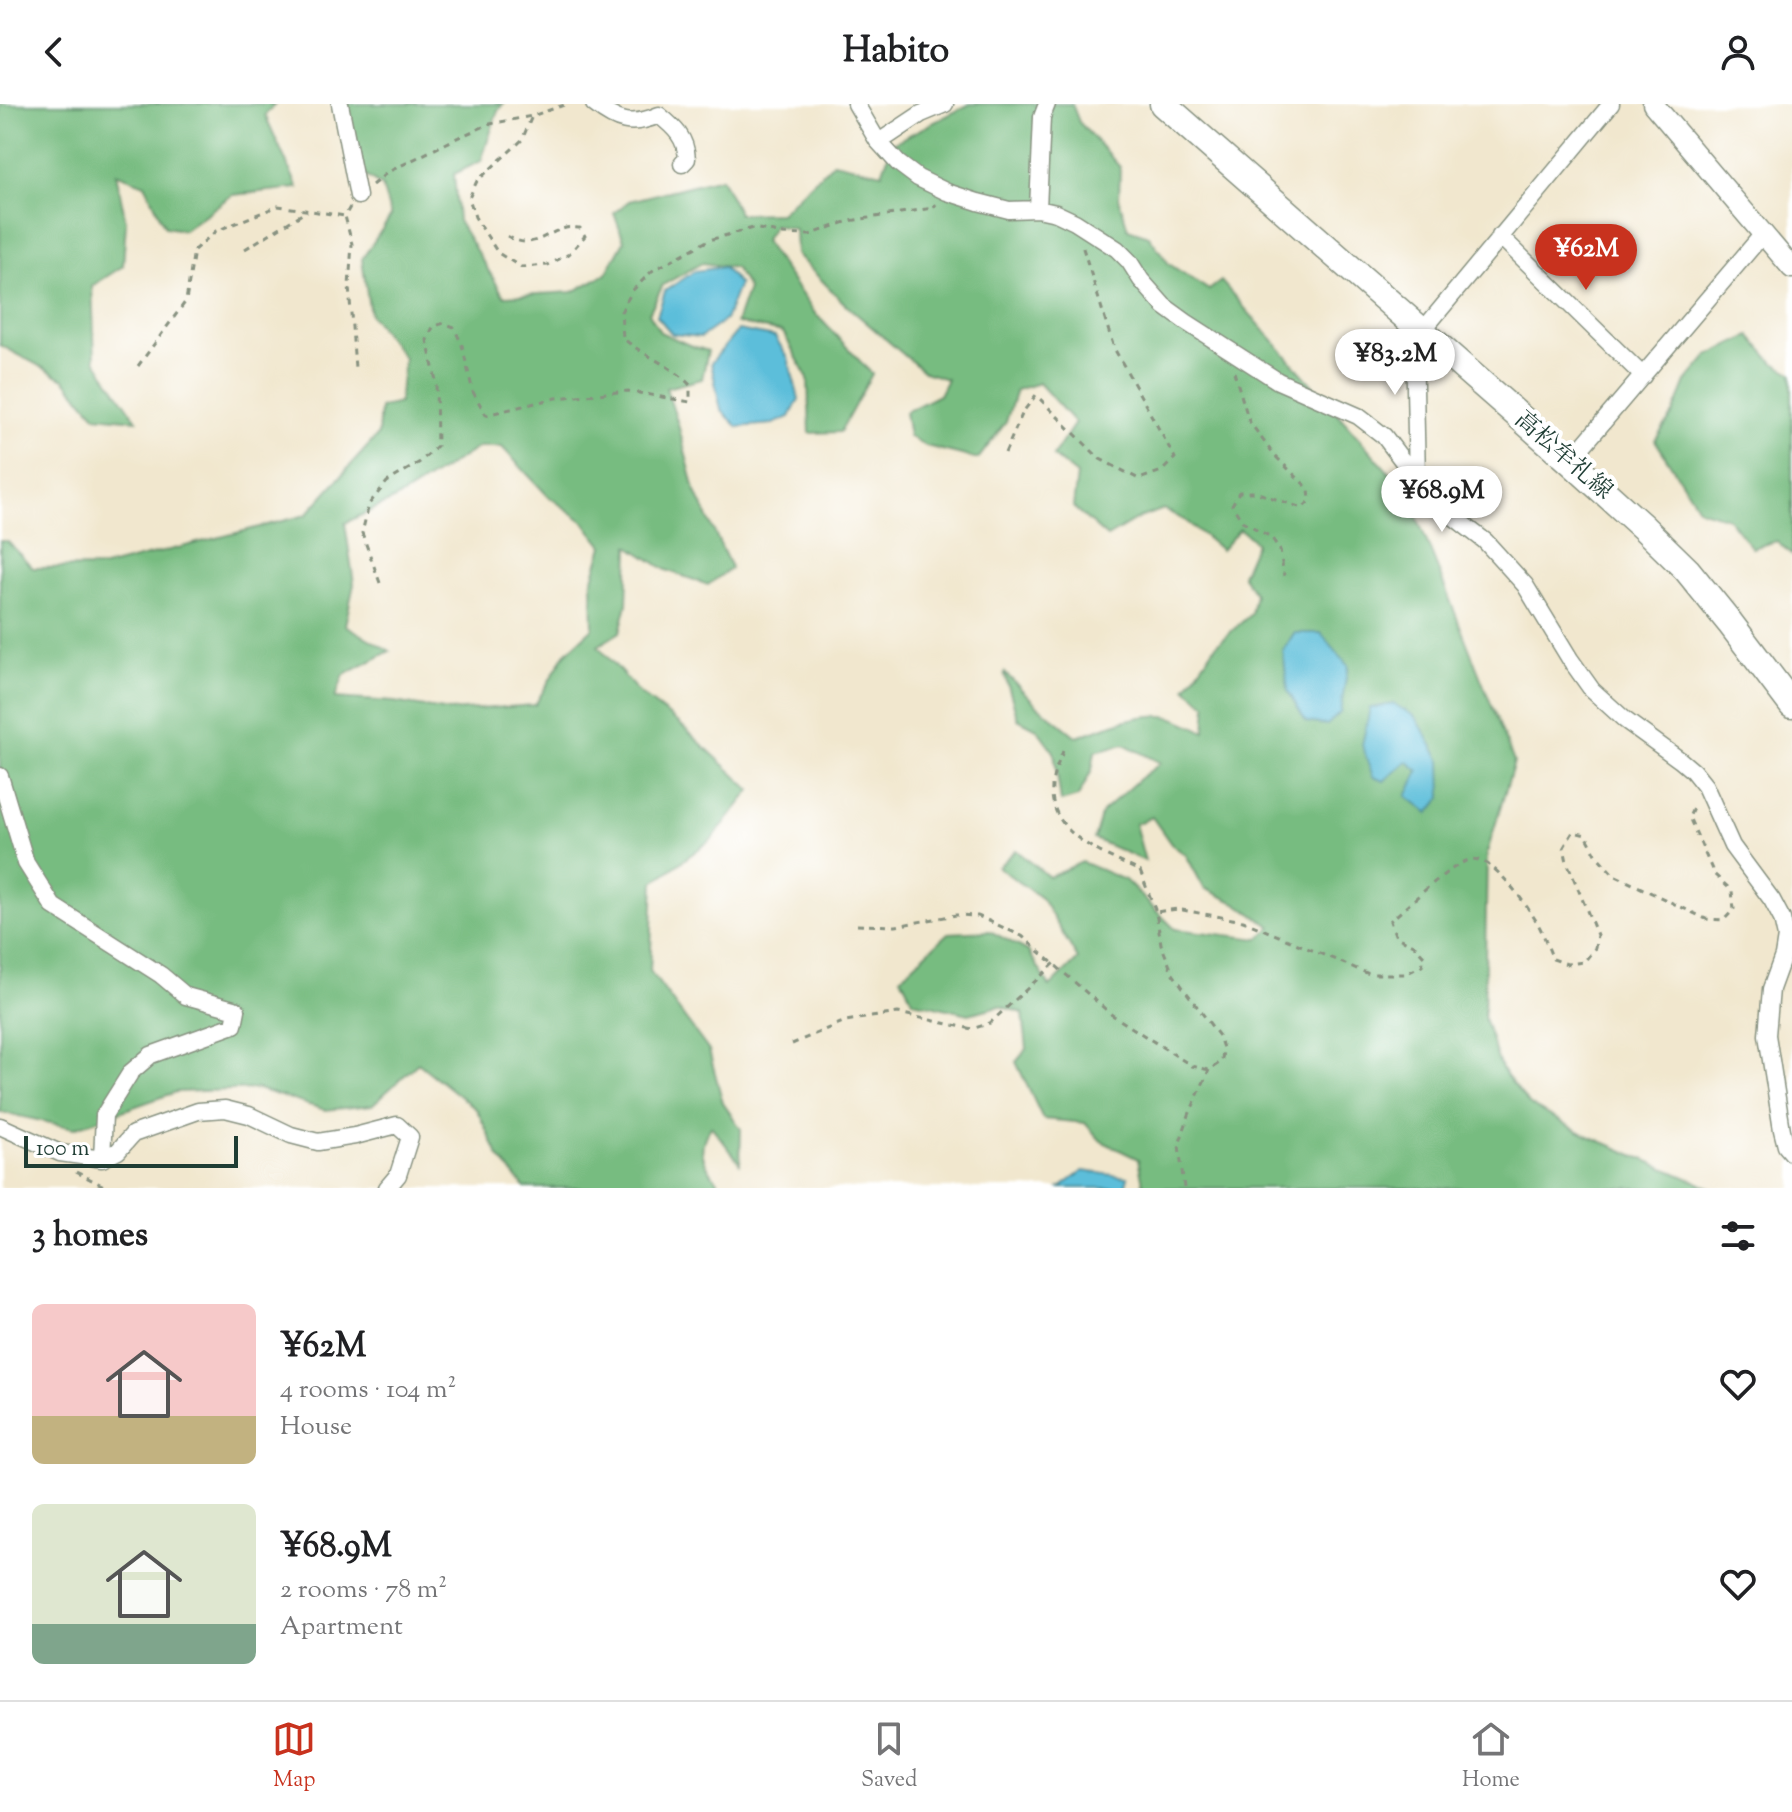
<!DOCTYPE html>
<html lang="en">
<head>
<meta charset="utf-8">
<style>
  body { margin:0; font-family:"Sorts Mill Goudy","Noto Serif JP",serif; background:#f6f6f6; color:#202124; height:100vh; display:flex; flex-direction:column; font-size:30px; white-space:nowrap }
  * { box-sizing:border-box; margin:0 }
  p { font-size:26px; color:#757577 }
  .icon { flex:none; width:44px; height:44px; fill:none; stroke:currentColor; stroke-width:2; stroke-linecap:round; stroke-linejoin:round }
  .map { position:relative; height:1084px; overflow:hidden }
  .side { display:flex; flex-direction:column; background:#fff; flex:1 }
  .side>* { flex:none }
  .scale { position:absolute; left:24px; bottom:20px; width:214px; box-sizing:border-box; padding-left:8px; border:4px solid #1f3d34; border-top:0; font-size:22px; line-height:28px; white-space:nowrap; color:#1f3d34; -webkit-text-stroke:6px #fff; paint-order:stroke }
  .price { position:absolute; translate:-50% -68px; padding:0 18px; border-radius:28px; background:#fff; color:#222; font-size:26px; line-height:52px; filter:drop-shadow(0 2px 4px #0008) }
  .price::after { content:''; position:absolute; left:50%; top:48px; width:24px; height:18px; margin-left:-12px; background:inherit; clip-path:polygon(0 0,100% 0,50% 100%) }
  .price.current { background:#c8321e; color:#fff }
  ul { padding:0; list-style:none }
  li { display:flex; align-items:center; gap:24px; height:200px; padding:0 32px }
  li span { display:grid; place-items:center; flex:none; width:224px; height:160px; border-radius:12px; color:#555 }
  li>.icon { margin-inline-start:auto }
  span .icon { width:96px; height:96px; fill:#fffc; stroke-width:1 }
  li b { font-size:34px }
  h2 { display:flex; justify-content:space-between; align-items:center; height:96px; padding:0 32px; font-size:34px }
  header { display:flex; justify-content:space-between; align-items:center; height:104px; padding:0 32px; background:#fff; font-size:36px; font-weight:700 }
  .dock { display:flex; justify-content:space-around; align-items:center; height:112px; border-top:2px solid #e0e0e0; background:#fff; font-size:22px; color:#757577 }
  .dock a { display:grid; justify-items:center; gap:4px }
  .dock .current { color:#c8321e }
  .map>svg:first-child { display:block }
  .forest { fill:#77bc80; stroke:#4b7c5a; stroke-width:2; fill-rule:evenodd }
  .water { fill:#5cbeda; stroke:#3e7e87; stroke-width:2 }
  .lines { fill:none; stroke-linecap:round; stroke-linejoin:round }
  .minor-casing { stroke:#889281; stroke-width:19 }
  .tertiary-casing { stroke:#889281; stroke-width:23 }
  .primary-casing { stroke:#889281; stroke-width:29 }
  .path { stroke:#889281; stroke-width:3; stroke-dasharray:6 6; stroke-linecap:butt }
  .minor { stroke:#fff; stroke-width:16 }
  .tertiary { stroke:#fff; stroke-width:20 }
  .primary { stroke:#fff; stroke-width:26 }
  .labels { text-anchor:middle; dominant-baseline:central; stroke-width:8; stroke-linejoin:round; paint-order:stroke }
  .street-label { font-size:24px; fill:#1f3d34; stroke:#fff }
</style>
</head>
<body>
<header><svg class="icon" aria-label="back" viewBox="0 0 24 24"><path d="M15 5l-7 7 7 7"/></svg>Habito<svg class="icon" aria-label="person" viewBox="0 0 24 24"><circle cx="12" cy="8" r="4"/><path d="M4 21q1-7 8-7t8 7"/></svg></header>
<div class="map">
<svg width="1792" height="1084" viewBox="0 0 1792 1084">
  <rect width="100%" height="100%" fill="#fff"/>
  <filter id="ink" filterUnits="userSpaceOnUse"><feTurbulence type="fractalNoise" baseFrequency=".0125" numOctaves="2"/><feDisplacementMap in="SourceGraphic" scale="16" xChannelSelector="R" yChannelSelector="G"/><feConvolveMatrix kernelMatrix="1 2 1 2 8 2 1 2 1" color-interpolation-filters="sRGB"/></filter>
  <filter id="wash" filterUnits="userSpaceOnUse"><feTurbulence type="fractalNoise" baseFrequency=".006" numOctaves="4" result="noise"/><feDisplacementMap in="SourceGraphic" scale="32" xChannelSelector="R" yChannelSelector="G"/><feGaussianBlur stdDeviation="1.8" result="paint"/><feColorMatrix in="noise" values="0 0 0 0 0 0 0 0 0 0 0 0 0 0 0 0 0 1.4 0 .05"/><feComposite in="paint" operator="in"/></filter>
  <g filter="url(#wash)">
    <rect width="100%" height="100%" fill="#f1e7ce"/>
    <path class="forest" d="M0 0H275L265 11 298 84 232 91 184 126 165 123 145 80 116 69 126 118 123 162 92 182 95 256 137 316 96 312 64 275 0 241Z
      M344 0H503L498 6 481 57 454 70 458 117 504 192 573 188 606 170 624 137 614 109 629 97 721 74 739 110 780 109 834 58 882 69 893 39 970 0H1072L1079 18 1120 63 1119 95 1128 125 1149 132 1169 160 1209 186 1221 177 1408 390 1514 658 1487 749 1484 914 1501 965 1530 1001 1582 1029 1711 1084H1144L1138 1055 1101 1037 1085 1019 1043 1015 1016 958 1027 945 1023 909 999 902 969 910 913 897 901 873 948 829 990 827 1028 847 1050 883 1078 855 1042 795 998 763 1016 746 1049 773 1082 758 1125 776 1175 825 1259 835 1272 823 1236 799 1204 784 1186 751 1171 740 1152 713 1135 720 1145 757 1094 735 1102 708 1139 675 1161 659 1124 640 1095 647 1092 666 1078 693 1061 698 1054 648 1037 625 1018 615 1004 568 1038 602 1077 633C1104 623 1141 607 1170 613 1181 615 1194 623 1205 628L1207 601 1186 584 1217 540 1251 510 1255 490 1242 471 1256 439 1240 425 1221 446 1186 417 1164 405 1139 414 1107 433 1073 403 1077 371 1053 352 1075 319 1039 279 1016 286 1006 318 978 355 926 342 909 332 905 308 939 291 947 275 924 268 846 201 796 150 795 125 774 121 764 137 814 208 872 270 840 328 810 329 808 275 783 228 736 219 748 185 735 164 702 159 663 181 649 209 660 228 689 241 708 247 702 275 666 284 678 320 695 386 731 464 708 481 666 466 629 442 627 500 620 528 598 542 640 590 679 619 751 686 712 735 654 778 650 867 709 947 723 999 741 1025 740 1059 711 1022C693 1048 706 1061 722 1084H525L499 1053 477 1006 418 959 372 1001 325 1006 258 985 176 988 74 1024 0 1008V437H7L33 464 104 463 306 411 378 331 380 304 399 299 404 254 370 211 362 155 391 112 382 83 360 68ZM479 343H502L548 392 583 417 603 442 592 478 593 524 565 550 535 601 450 607 394 598 335 594 344 571 390 547 345 521 354 480 345 419 401 392Z
      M1750 232 1774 259 1792 269V451L1777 437 1752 444 1728 414 1699 405 1655 336 1673 310 1686 278 1708 252Z"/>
    <path class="water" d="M723 163 739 180 725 216 701 233 672 230 657 212 665 187 695 167Z
      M738 226 775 233 788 254 799 295 790 313 773 320 738 323 721 306 711 259Z
      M1294 529H1321L1348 562 1340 609 1327 621 1306 618 1288 587 1283 547Z
      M1394 600 1416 613 1441 657 1442 693 1429 709 1407 692 1419 667 1407 657 1384 677 1373 673 1362 641 1370 604Z
      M1083 1067 1128 1073 1125 1084H1060Z"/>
  </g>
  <g filter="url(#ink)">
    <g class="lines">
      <defs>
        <path id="minor" d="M340 0 358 92
          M594 0C617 18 631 23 659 11 675 24 686 34 687 55L682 60
          M856 0 877 36 898 59 918 74 947 88 978 98 1009 106 1038 105 1056 109 1075 118 1117 145 1129 157 1141 176 1164 202 1186 218 1278 277 1358 312 1384 332 1426 388 1442 404 1485 437 1525 481 1570 555 1592 586 1625 616 1680 656 1693 667 1705 682 1732 742 1772 796 1782 815 1786 833 1783 852 1771 885 1767 931 1782 1026 1786 1042 1792 1049
          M879 38 921 10 945 0
          M1038 105 1042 13 1047 0
          M1500 132 1643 272
          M1570 357 1763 130
          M1417 375 1414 237 1611 0
          M0 672 26 759 53 802 161 871 186 892 237 906 234 921 151 951 131 968 104 1011 102 1055
          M0 1022 60 1049 102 1055 118 1047 133 1030 198 1007 225 1005 249 1011 291 1031 318 1038 355 1032 397 1021 410 1033 398 1071 387 1084"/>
        <path id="tertiary" d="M1653 0 1792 164"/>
        <path id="primary" d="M1163 0 1570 357 1644 424 1687 466 1730 519 1792 601"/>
      </defs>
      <use href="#minor" class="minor-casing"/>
      <use href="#tertiary" class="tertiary-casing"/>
      <use href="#primary" class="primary-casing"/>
      <path class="path" d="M372 81 388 68 459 33 490 20 532 12
        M350 103 345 112 352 140 349 182 355 264
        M507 132C533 147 542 130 566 124 567 123 577 124 580 124L585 132 569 150 548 161 521 163 498 149 475 113 469 94 477 77 522 36 532 12 567 0
        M245 145 307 107
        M138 262 186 197 194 146 216 127 278 102 345 112
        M1234 268 1249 317 1273 350 1309 385 1310 397 1302 404 1255 388H1239L1232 401 1242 417 1271 433 1280 446 1284 472
        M1005 349 1023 308 1036 291 1100 355 1139 375 1162 367 1175 354 1114 244 1082 141
        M380 479 362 429 369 400 387 378 420 358 437 342 436 277 427 236 433 223 444 219 454 223 462 241 473 288 486 311 556 294 628 287 690 298V281C671 260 644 253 623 234L621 208 632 187 652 167 709 136 753 124 784 130 809 131 849 117 933 104 936 100
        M1063 647C1059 658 1052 671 1052 683 1049 731 1104 750 1140 767L1156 808
        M857 821 896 822 956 811 978 812 1022 832 1112 911 1192 962 1209 966 1222 957 1223 944 1219 932 1173 870 1161 840 1156 808 1177 805 1243 817 1369 870H1405L1422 862 1424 852 1414 841 1396 833 1390 817C1409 801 1447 763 1469 756 1491 749 1524 798 1535 815 1543 827 1547 842 1553 855L1567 860 1584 858 1595 844 1597 831 1567 758 1564 743 1573 728 1586 731 1597 752 1614 771 1706 815 1724 816 1734 805 1732 787 1714 770 1689 713 1695 700
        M792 940 845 917 898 909 972 925 990 919 1055 859
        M76 1068 108 1084
        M1184 1084 1179 1041 1189 1011 1209 966"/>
      <use href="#minor" class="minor"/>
      <use href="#tertiary" class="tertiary"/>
      <use href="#primary" class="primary"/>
    </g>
  </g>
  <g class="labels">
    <g class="street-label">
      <text transform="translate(1563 352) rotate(41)">高松牟礼線</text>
    </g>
  </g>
</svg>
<div class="scale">100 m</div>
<b class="price current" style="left:1586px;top:188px">¥62M</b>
<b class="price" style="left:1395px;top:293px">¥83.2M</b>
<b class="price" style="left:1442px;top:430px">¥68.9M</b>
</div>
<section class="side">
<h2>3 homes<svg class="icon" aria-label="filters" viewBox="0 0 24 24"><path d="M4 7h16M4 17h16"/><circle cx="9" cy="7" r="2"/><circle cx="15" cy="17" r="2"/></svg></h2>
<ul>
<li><span style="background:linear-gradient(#f6c9c9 70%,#c2b280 0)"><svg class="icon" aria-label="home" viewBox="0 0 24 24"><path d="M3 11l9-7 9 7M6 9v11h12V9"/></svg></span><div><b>¥62M</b><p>4 rooms · 104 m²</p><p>House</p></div><svg class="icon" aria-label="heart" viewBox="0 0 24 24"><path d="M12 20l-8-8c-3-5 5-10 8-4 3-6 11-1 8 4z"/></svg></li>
<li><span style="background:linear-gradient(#dfe7d0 75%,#7fa58c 0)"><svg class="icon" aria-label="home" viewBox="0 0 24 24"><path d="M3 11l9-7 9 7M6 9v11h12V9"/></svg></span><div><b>¥68.9M</b><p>2 rooms · 78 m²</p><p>Apartment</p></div><svg class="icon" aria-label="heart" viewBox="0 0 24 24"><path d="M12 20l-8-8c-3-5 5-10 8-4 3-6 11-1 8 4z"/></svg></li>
</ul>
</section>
<nav class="dock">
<a class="current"><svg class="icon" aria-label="map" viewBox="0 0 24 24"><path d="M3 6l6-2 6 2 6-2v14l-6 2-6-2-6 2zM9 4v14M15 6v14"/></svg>Map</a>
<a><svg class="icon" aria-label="saved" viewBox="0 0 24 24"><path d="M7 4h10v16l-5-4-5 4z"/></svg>Saved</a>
<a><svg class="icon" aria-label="home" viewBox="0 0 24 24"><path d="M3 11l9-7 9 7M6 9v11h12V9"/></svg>Home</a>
</nav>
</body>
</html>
